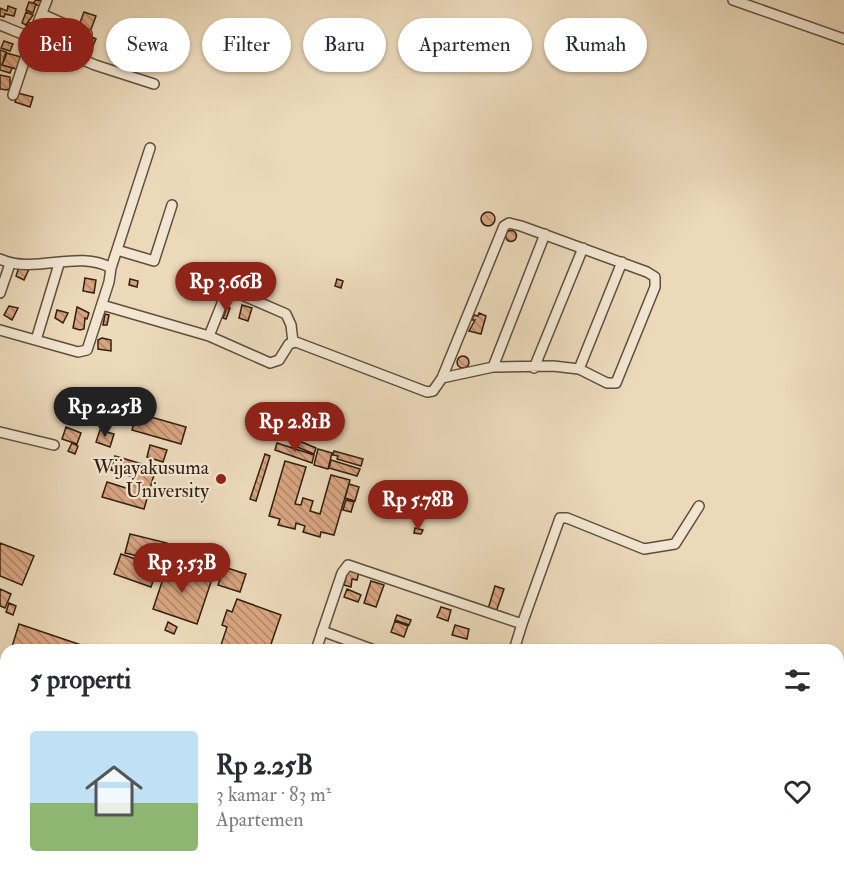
<!DOCTYPE html>
<html lang="id">
<head>
<meta charset="utf-8">
<style>
  body { margin:0; font-family:"IM FELL Double Pica",serif; background:#f7f7f7; color:#2b2b33; height:100vh; display:flex; flex-direction:column; font-size:22px; white-space:nowrap }
  * { box-sizing:border-box; margin:0 }
  p { font-size:20px; color:#7c7c81 }
  .icon { flex:none; width:33px; height:33px; fill:none; stroke:currentColor; stroke-width:2; stroke-linecap:round; stroke-linejoin:round }
  .map { position:relative; flex:1; overflow:hidden }
  .details { position:absolute; left:0px; top:644px; width:844px; height:236px; display:flex; flex-direction:column; background:#fff; border-radius:18px 18px 0 0; box-shadow:0 2px 4px #0004 }
  .details>* { flex:none }
  .banner { position:absolute; left:18px; top:18px; width:808px; height:54px; display:flex; gap:12px }
  .price { position:absolute; translate:-50% -51px; padding:0 14px; border-radius:21px; background:#8f2418; color:#fff; font-size:20px; line-height:39px; filter:drop-shadow(0 2px 3px #0008) }
  .price::after { content:''; position:absolute; left:50%; top:36px; width:18px; height:14px; margin-left:-9px; background:inherit; clip-path:polygon(0 0,100% 0,50% 100%) }
  .price.on { background:#222; color:#fff }
  ul { padding:0; list-style:none }
  li { display:flex; align-items:center; gap:18px; height:150px; padding:0 30px }
  li+li { border-top:2px solid #e1e1e2 }
  li span { display:grid; place-items:center; flex:none; width:168px; height:120px; border-radius:6px; color:#555 }
  li>.icon { margin-inline-start:auto }
  span .icon { width:72px; height:72px; fill:#fffc; stroke-width:1 }
  li b { font-size:26px }
  h2 { display:flex; justify-content:space-between; align-items:center; height:72px; padding:0 30px; font-size:26px }
  .pill { padding:0 21px; border-radius:27px; background:#fff; box-shadow:0 2px 4px #0004; font-size:21px; line-height:54px }
  .pill.on { background:#8f2418; color:#fff }
  .map>svg:first-child { display:block }
  .building { fill:url(#building-back-hatch); stroke:#331f10; stroke-width:1.5 }
  .lines { fill:none; stroke-linecap:round; stroke-linejoin:round }
  .minor-casing { stroke:#614e3a; stroke-width:12 }
  .minor { stroke:#f2e6d2; stroke-width:9 }
  .poi-dot { fill:#8f2418; stroke:#f2e6d2; stroke-width:2 }
  .labels { text-anchor:middle; dominant-baseline:central; stroke-width:4.5; stroke-linejoin:round; paint-order:stroke }
  .poi-label { font-size:20px; fill:#331f10; stroke:#f2e6d2; text-anchor:end }
</style>
</head>
<body>
<div class="map">
<svg width="844" height="878" viewBox="0 0 844 878">
  <defs>
    <pattern id="building-back-hatch" width="6" height="6" patternUnits="userSpaceOnUse" patternTransform="scale(1.5)"><rect width="6" height="6" fill="#d8a581"/><path d="M-1 5l2 2M0 0l6 6M5-1l2 2" fill="none" stroke="#b08668"/></pattern>
  </defs>
  <rect width="100%" height="100%" fill="#ebd9ba"/>
  <filter id="stains"><feTurbulence type="fractalNoise" baseFrequency=".00333" numOctaves="4"/><feColorMatrix values="0 0 0 0 .2 0 0 0 0 .09 0 0 0 0 .02 0 0 0 .5 -.17"/></filter>
  <radialGradient id="worn" r=".72"><stop offset=".6" stop-color="#630" stop-opacity="0"/><stop offset="1" stop-color="#630" stop-opacity=".3"/></radialGradient>
  <path class="building" d="M36 0 43 1 41 7 33 3Z
    M29 2 36 4 33 13 26 10Z
    M8 6 16 9 14 16 5 14 4 17 0 16V8L7 11Z
    M26 12 33 15 26 25 22 23Z
    M84 12 96 16 90 32 78 28Z
    M28 22 36 25 31 35 24 32Z
    M76 30 96 39 87 60 67 52Z
    M4 41 13 44 10 51 1 48Z
    M0 50 6 52 2 65 12 68 10 73 0 70Z
    M7 53 24 58 20 70 2 65Z
    M0 75 10 77V88L7 90 0 89Z
    M18 93 33 97 30 107 15 102Z
    M481 219a7 7 0 1 1 14 0a7 7 0 1 1-14 0Z
    M505.5 236a5.5 5.5 0 1 1 11 0a5.5 5.5 0 1 1-11 0Z
    M19 267 29 269 24 280 16 276Z
    M85 278 96 280 94 293 83 291Z
    M130 279 138 281 137 287 129 285Z
    M337 279 343 281 341 288 335 286Z
    M242 305 252 308 248 321 239 318Z
    M9 306 18 308 12 320 4 315Z
    M77 307 89 313 87 319 85 318 84 329 80 330 73 328Z
    M227 307 230 308 226 319 223 318Z
    M57 310 68 313 63 323 55 318Z
    M479 313 486 316 481 334 469 331 475 320H472L474 315 478 316Z
    M105 314 109 315 107 325H103Z
    M102 338 111 340V351L98 349V340Z
    M457 362a6 6 0 1 1 12 0a6 6 0 1 1-12 0Z
    M137 413 186 427 181 444 132 430Z
    M282 422 299 428 295 440 278 434Z
    M66 427 81 433 77 444 62 439Z
    M100 430 114 434 110 447 96 442Z
    M297 440 316 448 314 454 295 446Z
    M72 443 78 446 75 454 68 451Z
    M277 443 314 455 312 463 275 450Z
    M150 445 167 450 163 462 147 457Z
    M318 449 332 453 328 469 314 465Z
    M334 451 363 459 361 466 337 459 338 456 333 455Z
    M265 454 270 456 256 501 250 499Z
    M115 456 156 468 144 509 102 497 107 482 129 489 133 477 111 470Z
    M331 460 360 469 357 476 329 468Z
    M285 461 306 467 295 504 301 505 303 498 313 501 310 511 320 514 331 475 350 480 334 535 321 532 320 537 303 532 305 526 296 523 295 529 278 525 280 519 269 516Z
    M349 484 359 487 355 501 345 498Z
    M346 500 354 502 351 512 343 510Z
    M415 528 423 530 421 534 414 533Z
    M130 534 167 543 162 562 125 553Z
    M0 543 34 556 22 585 0 576Z
    M121 554 158 567 151 587 114 574Z
    M168 564 212 579 197 624 153 609Z
    M224 567 246 574 240 592 218 585Z
    M348 570 359 572 357 580 352 579 351 587 344 585Z
    M371 581 384 585 376 607 364 603Z
    M495 586 504 589 496 612 488 609Z
    M0 589 11 594 5 608 0 606Z
    M347 589 361 595 358 602 344 597Z
    M237 599 281 615 269 650H233L221 645 227 627 222 625 227 610 232 612Z
    M9 603 16 606 13 615 6 612Z
    M441 607 451 610 448 621 437 617Z
    M397 615 411 620 409 625 395 620Z
    M395 621 408 626 404 637 391 632Z
    M168 622 177 627 174 634 165 630Z
    M19 624 96 650H11Z
    M455 625 469 629 467 639 452 635Z
    M5 672H6V702L0 700V688Z
    M4 752 6 753V764L1 763Z
    M0 764 6 766V777L0 775Z
    M4 794 6 795V805L1 804Z
    M0 811 6 813V828L0 826Z
    M255 873H265L262 878H254Z
    M318 873H327L329 874 327 878H315Z
    M516 873H527L525 878 515 875Z
    M529 873H557L560 874 559 878H528Z
    M749 873H760L759 878H748Z"/>
  <g class="lines">
    <defs>
      <path id="minor" d="M733 0 844 39
        M42 14 87 34
        M0 25 32 38 47 0
        M13 95 32 38 95 65 154 84
        M117 250 154 261 172 205
        M0 259C35 275 78 249 111 268L109 282 87 350 78 352 0 330
        M111 268 150 148
        M0 293 10 264
        M102 305 209 336 270 363 279 360 289 344 296 342 427 392 433 391 442 378 504 226 509 223 521 226 647 272 655 277V287L616 383H607L579 369 553 366 493 367 442 378
        M209 336 225 296 233 291 286 314 291 325 293 342
        M36 340 59 264
        M493 367 545 234
        M534 368 583 248
        M579 369 622 262
        M0 432 54 445
        M522 624 560 518H567L644 549 675 544 699 506
        M322 631 374 650
        M316 650 342 573 348 565 522 624 514 650
        M0 725 6 727
        M435 873 450 878
        M839 878 844 865"/>
    </defs>
    <use href="#minor" class="minor-casing"/>
    <use href="#minor" class="minor"/>
  </g>
  <circle class="poi-dot" cx="221" cy="479" r="6"/>
  <g class="labels">
    <g class="poi-label">
      <text x="209" y="467">Wijayakusuma<tspan x="209" dy="23">University</tspan></text>
    </g>
  </g>
  <rect width="100%" height="100%" filter="url(#stains)"/>
  <rect width="100%" height="100%" fill="url(#worn)"/>
</svg>
<b class="price" style="left:226px;top:313px">Rp 3.66B</b>
<b class="price on" style="left:105px;top:438px">Rp 2.25B</b>
<b class="price" style="left:295px;top:453px">Rp 2.81B</b>
<b class="price" style="left:418px;top:531px">Rp 5.78B</b>
<b class="price" style="left:182px;top:594px">Rp 3.53B</b>
<div class="banner">
<a class="pill on">Beli</a>
<a class="pill">Sewa</a>
<a class="pill">Filter</a>
<a class="pill">Baru</a>
<a class="pill">Apartemen</a>
<a class="pill">Rumah</a>
</div>
<section class="details">
<h2>5 properti<svg class="icon" aria-label="filters" viewBox="0 0 24 24"><path d="M4 7h16M4 17h16"/><circle cx="9" cy="7" r="2"/><circle cx="15" cy="17" r="2"/></svg></h2>
<ul>
<li><span style="background:linear-gradient(#bfe0f5 60%,#8fb573 0)"><svg class="icon" aria-label="home" viewBox="0 0 24 24"><path d="M3 11l9-7 9 7M6 9v11h12V9"/></svg></span><div><b>Rp 2.25B</b><p>3 kamar · 83 m²</p><p>Apartemen</p></div><svg class="icon" aria-label="heart" viewBox="0 0 24 24"><path d="M12 20l-8-8c-3-5 5-10 8-4 3-6 11-1 8 4z"/></svg></li>
</ul>
</section>
</div>
</body>
</html>
